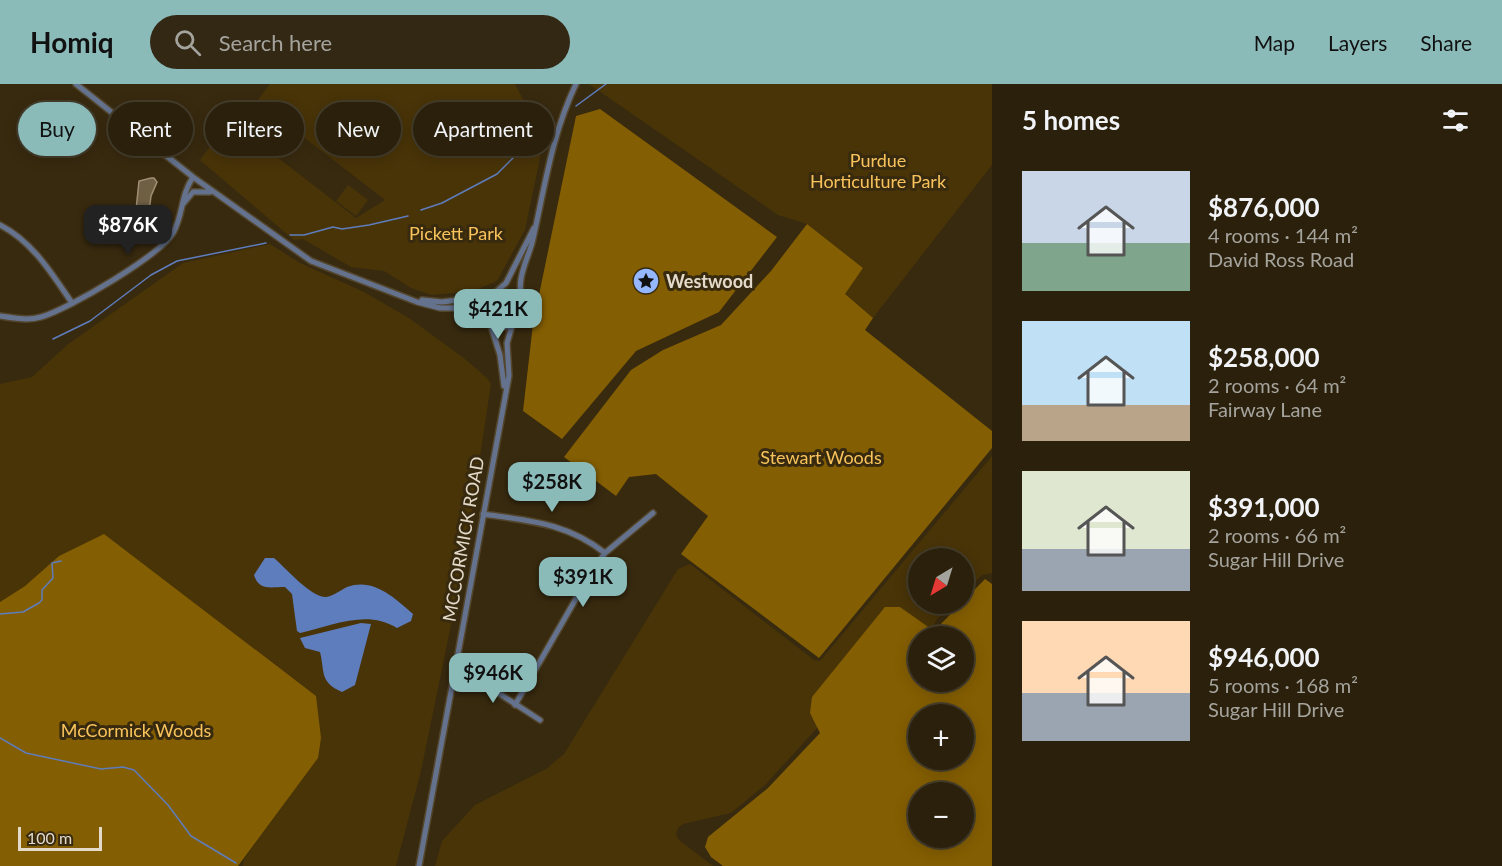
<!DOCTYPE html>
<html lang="en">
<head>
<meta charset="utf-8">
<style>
  body { margin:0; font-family:Lato,sans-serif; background:#322814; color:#f1f3f6; height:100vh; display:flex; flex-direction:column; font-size:22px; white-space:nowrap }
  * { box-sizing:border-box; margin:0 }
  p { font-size:20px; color:#a5a39d }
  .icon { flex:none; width:33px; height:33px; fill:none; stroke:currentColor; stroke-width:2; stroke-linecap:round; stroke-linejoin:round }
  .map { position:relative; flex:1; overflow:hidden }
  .sheet { display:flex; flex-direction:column; background:#2a200b; width:510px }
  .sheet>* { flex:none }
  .hud { position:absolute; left:18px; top:18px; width:570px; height:54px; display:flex; gap:12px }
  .needle { width:39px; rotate:218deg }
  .fabs { position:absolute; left:908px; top:464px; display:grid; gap:12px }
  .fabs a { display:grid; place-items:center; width:66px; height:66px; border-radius:50%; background:#2a200b; box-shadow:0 3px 15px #0003,0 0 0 2px #463e2c; font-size:30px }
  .scale { position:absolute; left:18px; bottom:15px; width:84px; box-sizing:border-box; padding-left:6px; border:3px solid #e3daca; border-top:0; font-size:16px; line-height:21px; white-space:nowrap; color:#e3daca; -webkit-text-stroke:4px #382a0f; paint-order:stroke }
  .price { position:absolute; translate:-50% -51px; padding:0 14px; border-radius:12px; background:#8bbbb9; color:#111; font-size:20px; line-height:39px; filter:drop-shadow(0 2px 3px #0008) }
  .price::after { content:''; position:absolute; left:50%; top:36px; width:18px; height:14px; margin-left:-9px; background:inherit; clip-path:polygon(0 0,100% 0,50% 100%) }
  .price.on { background:#222; color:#fff }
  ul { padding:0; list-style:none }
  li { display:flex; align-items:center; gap:18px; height:150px; padding:0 30px }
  li span { display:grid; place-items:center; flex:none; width:168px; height:120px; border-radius:0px; color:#555 }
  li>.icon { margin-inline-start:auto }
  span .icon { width:72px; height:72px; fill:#fffc; stroke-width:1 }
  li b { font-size:26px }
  h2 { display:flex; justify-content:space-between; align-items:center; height:72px; padding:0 30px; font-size:26px }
  .pill { padding:0 21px; border-radius:27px; background:#2a200b; box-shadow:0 3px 15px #0003,0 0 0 2px #463e2c; font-size:21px; line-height:54px }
  .pill.on { background:#8bbbb9; color:#111 }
  header { display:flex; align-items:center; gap:36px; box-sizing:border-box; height:84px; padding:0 30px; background:#8bbbb9; color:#111 }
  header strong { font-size:28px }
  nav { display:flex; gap:33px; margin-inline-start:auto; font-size:21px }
  .search { width:420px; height:54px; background:#322814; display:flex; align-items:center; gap:15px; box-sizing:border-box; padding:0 21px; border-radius:33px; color:#a5a39d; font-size:22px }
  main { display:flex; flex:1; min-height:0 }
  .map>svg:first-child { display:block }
  .green { fill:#493408 }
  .forest { fill:#845e02; fill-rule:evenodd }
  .water { fill:#5e7dbd }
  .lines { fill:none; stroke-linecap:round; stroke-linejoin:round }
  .stream { stroke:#5e7dbd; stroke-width:1.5 }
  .building { fill:#6f5f43; stroke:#a08f72; stroke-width:1.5 }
  .minor-casing { stroke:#53462d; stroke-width:8 }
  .minor { stroke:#64728e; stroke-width:5 }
  .labels { text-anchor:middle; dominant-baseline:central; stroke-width:6; stroke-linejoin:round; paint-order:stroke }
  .park-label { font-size:18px; fill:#f9c35c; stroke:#382a0f }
  .poi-label { font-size:18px; font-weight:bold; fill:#e3daca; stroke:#382a0f; text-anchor:start }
  .street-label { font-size:18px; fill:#e3daca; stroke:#382a0f }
</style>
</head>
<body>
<header>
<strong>Homiq</strong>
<div class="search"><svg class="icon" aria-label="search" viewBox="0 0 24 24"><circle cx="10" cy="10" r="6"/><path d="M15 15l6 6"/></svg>Search here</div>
<nav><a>Map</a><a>Layers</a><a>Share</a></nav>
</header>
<main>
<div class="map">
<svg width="992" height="782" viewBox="0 0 992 782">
  <rect width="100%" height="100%" fill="#382a0f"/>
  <path class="green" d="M270 0H515L544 55 525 146 497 197 473 207 432 211 411 204 384 187 351 183 303 155 294 156 200 76 229 36 356 134 385 116 257 17Z
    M589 0H992V81L873 234 844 210 863 184 807 140 778 131Z
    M348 101 368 116 356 132 336 117Z
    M270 160 300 179 364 208 409 234 465 275 487 294 491 300 465 473 421 687 396 782H243L244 775 318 674 91 459 59 472 25 502 0 518V300L32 293 67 261 183 179Z
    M491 226a12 12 0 1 1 24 0a12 12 0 1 1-24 0Z
    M992 372V489L982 491 963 509V474H918V519H953L937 535 928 552H918L819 642 765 701 731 729 683 740 678 744 676 750 679 756 713 782H435L442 757 475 721 546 685 564 670 678 485 690 480 814 576 820 577Z"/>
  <path class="forest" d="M600 25 777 153 719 228 636 267 562 355 523 327 533 240 576 32Z
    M807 140 863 184 845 210 873 234 865 246 992 347V364L819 574 681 470 708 432 656 390 629 393 616 412 564 373 631 286 663 266 721 241 771 187Z
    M104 450 316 612 321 654 318 674 238 782H0V518L25 502 59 472Z
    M985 495 992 500V782H723L711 773 705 763 708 753 768 704 820 649 810 629 812 613 885 523H900L934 547ZM918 552H963V597H918ZM918 630H963V675H918ZM918 708H963V753H918Z"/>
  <path class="water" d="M265 474H274C285 483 310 513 326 513 333 512 341 506 347 503 373 493 395 514 413 530L411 537 397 544C366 525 333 542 300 549L297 547 292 510 285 503C270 503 259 507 254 491Z
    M361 539 371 540 355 601 342 608C319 598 325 587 320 568L305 564 300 554Z"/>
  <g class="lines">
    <path class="stream" d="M576 22 606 0
      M421 126 442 119 497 90 545 42
      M290 151H304L333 143 342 145 369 141 408 132
      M53 255 90 237 151 191 177 177 266 159
      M0 530 23 528 39 519 42 516V506L53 494 52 479 61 477
      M0 654 26 669 101 685 123 683 134 686 168 721 191 752 236 779"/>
  </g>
  <path class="building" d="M151 94H154L157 98 151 112 149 128 136 126 139 97Z"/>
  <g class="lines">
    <defs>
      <path id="minor" d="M76 0 193 93 311 177 417 218 440 224H469L485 231
        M183 120 193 108H210
        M0 141C33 158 52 190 72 219
        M534 144 506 199 487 216 485 226 487 236 498 244 512 242C526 229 518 211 521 195 523 181 530 169 533 155 545 102 552 50 576 0
        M498 208 509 209 519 218
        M422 216 442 218 490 212
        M0 232C13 234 28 237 41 233 69 225 159 172 173 149 184 129 180 113 193 93
        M490 239 500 271 504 302
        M483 430C530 437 567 439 605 469
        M455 584 461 585 540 636
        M515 621 589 492 605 469 653 429
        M419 782 509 292 507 259 512 242"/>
    </defs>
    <use href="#minor" class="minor-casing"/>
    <use href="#minor" class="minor"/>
  </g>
  <defs>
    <symbol id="sight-disc" viewBox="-11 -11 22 22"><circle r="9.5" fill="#94b7fd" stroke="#382a0f"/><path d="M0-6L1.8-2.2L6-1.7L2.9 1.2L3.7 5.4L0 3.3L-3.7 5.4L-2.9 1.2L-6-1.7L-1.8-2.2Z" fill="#111"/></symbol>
  </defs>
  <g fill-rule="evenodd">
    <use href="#sight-disc" x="631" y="182" width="30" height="30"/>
  </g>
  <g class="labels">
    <g class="park-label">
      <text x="878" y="76">Purdue<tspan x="878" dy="21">Horticulture Park</tspan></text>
      <text x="456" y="149">Pickett Park</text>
      <text x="821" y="373">Stewart Woods</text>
      <text x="136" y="646">McCormick Woods</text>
    </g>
    <g class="poi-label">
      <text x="666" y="197">Westwood</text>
    </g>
    <g class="street-label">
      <text transform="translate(463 455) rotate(-80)">MCCORMICK ROAD</text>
    </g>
  </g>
</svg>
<div class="fabs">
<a><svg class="needle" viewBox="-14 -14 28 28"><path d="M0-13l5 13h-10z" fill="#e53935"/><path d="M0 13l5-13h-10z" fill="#a5a39d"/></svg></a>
<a><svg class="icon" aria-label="layers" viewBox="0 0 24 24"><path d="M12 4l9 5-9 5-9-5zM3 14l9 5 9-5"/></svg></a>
<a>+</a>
<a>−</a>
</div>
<div class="scale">100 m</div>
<b class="price on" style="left:128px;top:172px">$876K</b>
<b class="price" style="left:498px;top:256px">$421K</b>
<b class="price" style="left:552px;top:429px">$258K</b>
<b class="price" style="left:583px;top:524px">$391K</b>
<b class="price" style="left:493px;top:620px">$946K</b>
<div class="hud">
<a class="pill on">Buy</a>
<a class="pill">Rent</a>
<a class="pill">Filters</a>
<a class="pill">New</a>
<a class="pill">Apartment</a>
</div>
</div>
<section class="sheet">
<h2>5 homes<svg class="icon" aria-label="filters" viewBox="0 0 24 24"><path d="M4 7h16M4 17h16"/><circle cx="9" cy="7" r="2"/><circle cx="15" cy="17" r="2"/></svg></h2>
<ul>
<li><span style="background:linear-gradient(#c9d6e8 60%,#7fa58c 0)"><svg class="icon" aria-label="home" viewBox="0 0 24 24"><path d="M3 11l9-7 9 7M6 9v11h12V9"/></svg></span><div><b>$876,000</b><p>4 rooms · 144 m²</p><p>David Ross Road</p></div></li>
<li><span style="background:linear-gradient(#bfe0f5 70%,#b9a48a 0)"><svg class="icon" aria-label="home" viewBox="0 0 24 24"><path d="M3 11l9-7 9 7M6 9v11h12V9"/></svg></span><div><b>$258,000</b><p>2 rooms · 64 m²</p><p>Fairway Lane</p></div></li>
<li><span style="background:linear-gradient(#dfe7d0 65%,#9aa5b1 0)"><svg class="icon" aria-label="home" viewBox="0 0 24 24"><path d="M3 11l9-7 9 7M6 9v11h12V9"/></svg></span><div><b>$391,000</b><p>2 rooms · 66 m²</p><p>Sugar Hill Drive</p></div></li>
<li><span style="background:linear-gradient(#ffd9b3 60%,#9aa5b1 0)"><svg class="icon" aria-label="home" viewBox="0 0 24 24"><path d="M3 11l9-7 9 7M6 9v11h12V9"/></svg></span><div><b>$946,000</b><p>5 rooms · 168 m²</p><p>Sugar Hill Drive</p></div></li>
</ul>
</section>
</main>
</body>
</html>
